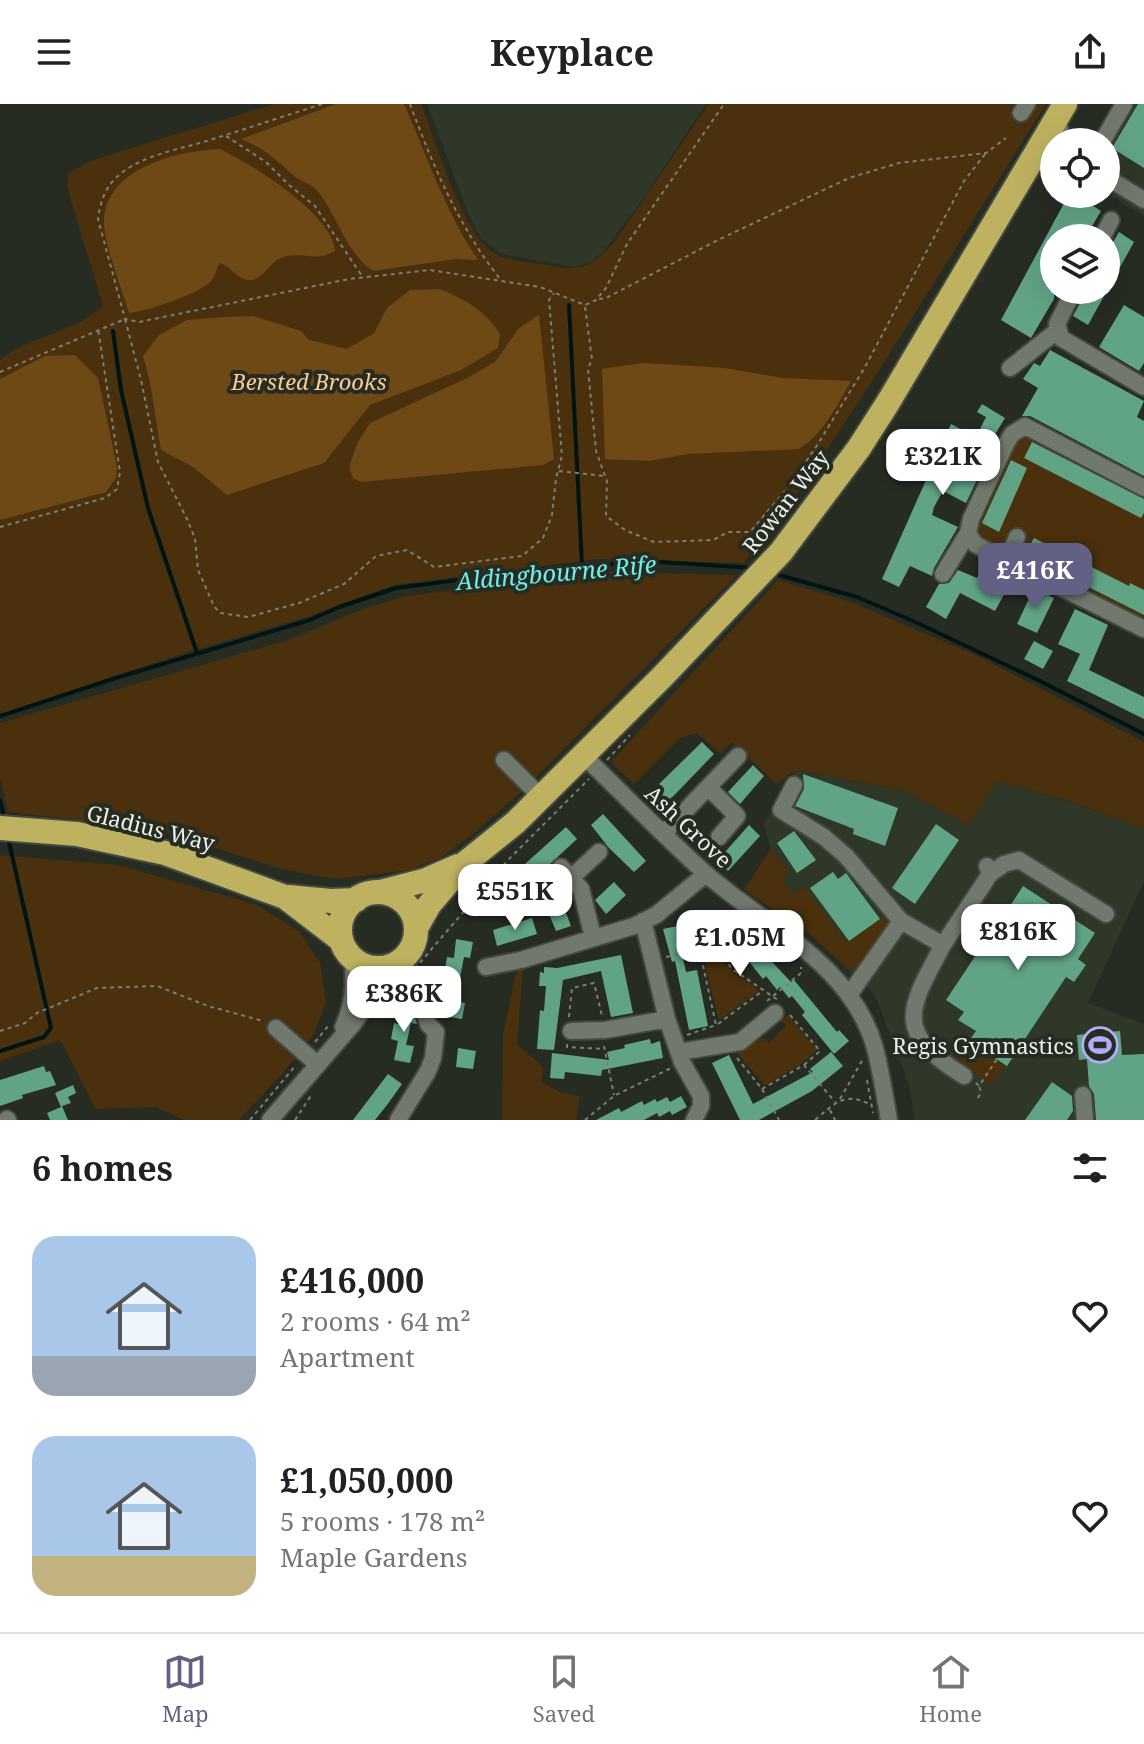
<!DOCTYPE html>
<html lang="en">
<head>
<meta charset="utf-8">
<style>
  body { margin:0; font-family:"Noto Serif",serif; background:#f2f2f2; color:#202124; height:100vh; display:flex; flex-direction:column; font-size:30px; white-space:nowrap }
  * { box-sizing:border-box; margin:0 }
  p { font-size:26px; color:#757577 }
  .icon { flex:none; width:44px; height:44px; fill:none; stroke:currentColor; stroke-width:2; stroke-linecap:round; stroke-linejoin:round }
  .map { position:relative; height:1016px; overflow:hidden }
  .sheet { display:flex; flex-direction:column; background:#fff; flex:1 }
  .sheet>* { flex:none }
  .tools { position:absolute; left:1040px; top:24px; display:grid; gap:16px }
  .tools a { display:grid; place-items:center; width:80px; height:80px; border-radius:50%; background:#fff; box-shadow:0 8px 32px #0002; font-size:40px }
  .price { position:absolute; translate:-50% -68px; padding:0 18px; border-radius:16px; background:#fff; color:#222; font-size:26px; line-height:52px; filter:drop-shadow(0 2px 4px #0008) }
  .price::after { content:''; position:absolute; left:50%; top:48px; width:24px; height:18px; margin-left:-12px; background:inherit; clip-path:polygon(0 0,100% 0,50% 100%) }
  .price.active { background:#626084; color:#fff }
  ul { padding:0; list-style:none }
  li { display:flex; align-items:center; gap:24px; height:200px; padding:0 32px }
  li span { display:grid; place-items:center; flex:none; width:224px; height:160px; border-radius:24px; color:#555 }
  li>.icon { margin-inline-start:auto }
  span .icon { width:96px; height:96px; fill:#fffc; stroke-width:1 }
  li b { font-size:34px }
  h2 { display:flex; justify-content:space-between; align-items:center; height:96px; padding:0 32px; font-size:34px }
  header { display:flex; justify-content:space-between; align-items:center; height:104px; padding:0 32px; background:#fff; font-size:36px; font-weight:700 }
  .menu { display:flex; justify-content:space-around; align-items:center; height:112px; border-top:2px solid #e0e0e0; background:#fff; font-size:22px; color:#757577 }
  .menu a { display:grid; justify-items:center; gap:4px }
  .menu .active { color:#626084 }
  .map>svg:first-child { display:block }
  .built { fill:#2e3728 }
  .green { fill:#4a300c }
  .forest { fill:#6f4915 }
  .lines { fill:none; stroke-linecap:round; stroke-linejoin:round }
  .stream { stroke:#001414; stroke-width:4 }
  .building { fill:#61a485 }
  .minor-casing { stroke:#454a41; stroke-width:20 }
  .highway-casing { stroke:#454a41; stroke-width:28 }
  .path { stroke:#7b7f77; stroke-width:2; stroke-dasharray:4 4; stroke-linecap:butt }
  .minor { stroke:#71786d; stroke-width:16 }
  .highway { stroke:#beb260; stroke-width:24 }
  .labels { text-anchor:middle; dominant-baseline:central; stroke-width:8; stroke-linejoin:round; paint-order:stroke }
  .park-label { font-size:22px; font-style:italic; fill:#fbca93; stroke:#272c23 }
  .street-label { font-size:22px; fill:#ecf0ea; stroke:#272c23 }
  .poi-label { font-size:22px; fill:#ecf0ea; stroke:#272c23; text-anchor:end }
  .water-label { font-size:24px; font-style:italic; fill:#6dedeb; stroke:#272c23 }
</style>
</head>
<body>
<header><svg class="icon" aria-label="menu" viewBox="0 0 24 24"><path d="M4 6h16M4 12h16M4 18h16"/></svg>Keyplace<svg class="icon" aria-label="share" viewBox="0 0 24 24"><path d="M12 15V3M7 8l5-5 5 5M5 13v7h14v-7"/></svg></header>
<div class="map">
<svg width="1144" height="1016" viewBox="0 0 1144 1016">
  <rect width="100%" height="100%" fill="#272c23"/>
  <path class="built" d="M427 0H706L645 92 602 149 589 159 574 163 502 150 482 136 469 112Z
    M1134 0H1144V112L1106 89V47Z
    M796 666 906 687 968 720 998 677 1071 698 1144 725V777L1088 899 1144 920V1016H914L910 983 875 891 809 829 744 786 771 745 764 720Z"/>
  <path class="green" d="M274 0H421C435 35 463 131 494 149 506 156 527 158 542 160 578 167 586 167 613 140L709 0H1046L882 262 791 400 744 459 598 455 394 481 307 513 188 548 0 610V256C30 232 75 228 103 202L67 83 69 69 90 57Z
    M1023 327 1144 388V520L981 440 972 425 1008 344Z
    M611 468 737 471 524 685 478 726 442 753 410 766 336 775 281 765 152 724 8 708 0 673V619L288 536 360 506 406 492Z
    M778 476 848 497 976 551 1144 638V725L1072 698 998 677 968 721 906 687 796 666 776 680 732 638 720 649 697 629 681 633 634 680 611 658Z
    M771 745 790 768 782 775 792 790 805 783 841 832 848 838 886 810 887 825 860 864 851 865 845 862 809 829 744 786Z
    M0 751 118 761 257 801 300 828 320 859 326 898 314 930 281 971 239 1016H184L156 1003 96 1005 60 936 0 957Z
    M713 846 732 867 757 885 758 888 719 916 702 850Z
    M523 864 517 940 543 963 541 977 562 989 580 992 576 1016H502L503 930 517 865Z
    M788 911 817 946 799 962 765 981 736 948 763 934 769 939 786 922 781 916Z
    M965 934 1005 961 992 981 952 954Z"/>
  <path class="forest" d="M336 0H404C428 54 445 107 478 156L456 155 373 167C346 149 338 113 319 89 313 80 301 78 293 71 273 54 267 46 241 35Z
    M220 45C251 60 333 110 335 147 315 159 301 146 281 154 269 158 266 173 252 176 239 178 231 162 220 159 216 164 216 171 212 176 202 189 145 208 129 209 123 188 103 137 104 118 105 64 176 47 220 45Z
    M440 185C467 197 484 205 500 230L498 244 461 266 370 301 324 359 227 391 193 363 161 346C155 315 153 283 143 252L159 231 187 216 223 213 253 212 301 227 309 236 347 245 374 229 387 204 410 186Z
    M539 211 554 355 543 361 361 378 353 374 349 363 358 338 370 319 467 274 495 258 519 224Z
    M75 251 98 274 117 363 116 374 106 388 0 416V275L45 252Z
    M643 259 725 264 783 274 851 277C837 302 823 330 799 345L688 350 649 357 605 355 602 265Z"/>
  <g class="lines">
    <path class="stream" d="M569 201 582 461
      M113 227 121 286 148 404 197 549
      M772 469 857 493 911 516 1042 578 1144 630
      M0 612 119 573 310 516 339 503 396 484 565 462 660 458 755 464
      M0 696 3 708
      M0 947 44 933 51 924 9 738"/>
  </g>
  <path class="building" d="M1138 0H1144V64L1112 44Z
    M1069 90H1075L1101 107 1085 134H1054V195L1031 234 1001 216Z
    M1119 128 1134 138 1088 221 1073 212 1087 186H1106V150Z
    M1124 201 1144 213V259L1139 267 1099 243Z
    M1050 246 1144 297 1137 313 1144 317V372L1030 312H1022L1038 284 1023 275 1034 259 1040 262Z
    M982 300 1005 314 994 332 997 334 966 399 943 387 934 403 932 411 958 423 934 464 932 472 910 462 899 483 882 475 951 320 976 333 986 313 977 308Z
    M1032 338 1144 395V409L1141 414 1024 354Z
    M1011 356 1027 364 999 428 982 419Z
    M1034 434 1129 482 1130 479 1144 486V511L1025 451Z
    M984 459 1013 474 995 507 960 489 946 515 926 503 939 480 949 479 958 466 977 474Z
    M1034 484 1054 494 1037 529 1017 520Z
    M1075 505 1108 521 1089 566 1144 593V615L1067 577 1080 550 1058 540Z
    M1034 537 1053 547 1043 565 1024 555Z
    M702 638 714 650 660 706 649 694 661 682 659 680Z
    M753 661 764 672 740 700 728 688Z
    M803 670 898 704 885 742 853 730 854 725 795 702 804 685Z
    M603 710 646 757 634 768 609 744 591 721Z
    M936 720 959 736 915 800 892 784Z
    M749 721 760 732 728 767 718 756Z
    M566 723 577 735 537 772 525 760Z
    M794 727 816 756 797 769 777 739Z
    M833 768 838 775 846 769 880 815 849 837 810 784Z
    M614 778 626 791 606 810 595 796Z
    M1023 782 1095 829 1078 855 1086 861 1074 878 1066 873 1007 962 969 937 976 927 958 916 964 908 946 896 994 824 984 818 996 801 1006 808Z
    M558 788 571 822 556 827 542 793Z
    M532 814 537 830 497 842 493 826Z
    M726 814 747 841 751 838 756 845 758 843 791 878 794 876 837 928 839 926 849 937 834 950 802 911 805 908 792 892 789 894 780 883 777 886 766 872 763 875 746 854 743 857 738 851 735 853 717 832 680 841 686 868 697 866 708 922 689 926 675 857 672 858 663 825 688 820 689 825 711 819 714 824Z
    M456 835 473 838 470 854 464 853 460 874 444 871 447 853 454 854Z
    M621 851 633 909 611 913 601 867 563 876 554 946 537 945 540 906 544 907 546 882H539L540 868 544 869V863L557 864Z
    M438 894 465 899 462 915 437 911Z
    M402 900 411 901 417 920 411 919 406 941 414 942 410 959 394 956 398 937 391 935 394 919 399 920Z
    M1120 927 1122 951 1144 950V1016H1096L1094 990 1089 982 1087 955 1079 956 1077 931Z
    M650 935 651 940 660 937 663 954 602 966 601 972 565 968 564 975 550 974 552 949 609 956 607 948 625 944 624 941Z
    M458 944 476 947 473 965 456 963Z
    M831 948 843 962 812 987 759 1016H740L712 959 729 951 753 1000 813 968 810 965Z
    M44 962 46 968 50 967 56 981 22 991 23 994 0 1002V976Z
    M388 970 402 980 387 1001 375 1016H353Z
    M1052 978 1072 992 1073 1007 1067 1016H1025Z
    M73 981 76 989 68 993 71 999 62 1002 68 1016H50L47 1009 61 1003 55 989Z
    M681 992 687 1003 672 1011 670 1007 659 1013 657 1009 644 1016H596L619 1004 621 1008 642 997 644 1001 655 995 657 998 667 993 670 998Z"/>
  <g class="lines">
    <defs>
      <path id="minor" d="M1021 9 1027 0
        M1057 14 1063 38
        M1102 38 1124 0
        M1106 73 1144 96
        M1102 134 1111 116
        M1074 186 1057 220 1061 234 1144 283
        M1010 264 1058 226
        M1144 384 1025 322 1012 330 1006 340 971 415 968 429 975 440 984 445 1144 525
        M1007 456 1017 433
        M943 470 968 429
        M583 651C623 690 663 731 705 769 766 823 851 859 875 944 881 968 885 992 889 1016
        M504 656 541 693
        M794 681 781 706 824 733 846 752 901 817 943 841C908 906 893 928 964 972
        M709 684 737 712 719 733
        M664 729 738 652
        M561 763 581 785 593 833
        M990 770 1004 760 1019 756 1106 810
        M571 774 599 748
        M643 817 667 915 682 958 701 992V1002L694 1016
        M943 841 990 770 987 762
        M486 863 521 856 634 822 656 811 706 770
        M849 891 901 817
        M343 923C354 900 354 880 353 855
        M276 924 317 960
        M571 927 605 926 667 915
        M679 948 740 938 775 909
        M1083 991 1085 1016
        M7 1015 8 1016
        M270 1016 353 920 396 860
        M398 1016 428 967 433 954 436 928 428 920 422 898"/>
      <path id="highway" d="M0 724 77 730 165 749 285 793 341 836
        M380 788 426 776 458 762
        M340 826a38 38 0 1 1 76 0a38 38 0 1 1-76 0Z
        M288 793 331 797 356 796
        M416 824 429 801 464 760 516 718 662 573 781 448 859 344 889 297 1065 0"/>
    </defs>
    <use href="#minor" class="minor-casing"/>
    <use href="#highway" class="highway-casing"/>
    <path class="path" d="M322 0C285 12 248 24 210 36 181 45 141 51 118 72 105 83 100 99 98 115L125 215 139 218 349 175 430 166 540 183 585 201 596 196 606 184 627 140 724 0
      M410 0C433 62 459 123 500 175
      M226 32 266 58 289 81 315 102 362 172
      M599 195 606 194 718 136 849 74 899 59 986 49 1006 34
      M585 203 592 255 588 265 596 347 607 377 606 412 625 426 654 438 713 436 728 428H750L790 381 816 343 865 263 964 77 986 49
      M0 268 125 215 141 276 158 358 188 417 195 435 198 466 214 502 220 509 248 513 299 499 344 480 376 452 407 446 434 463 522 452 543 434 552 411 556 374 562 352 549 196 554 189
      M559 367 604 372
      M0 423 105 394 117 385 120 368 98 225
      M757 424 768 431
      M607 656 630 631
      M666 853 715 843 732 865 778 896
      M394 889 507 757 589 675
      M767 897 801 869V863
      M790 911 820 947 804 961
      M569 913 572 884 594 879 602 912
      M718 920 761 888
      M0 927 25 919 37 909 97 884 157 882 208 902 263 917
      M687 931 716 921 700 848
      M315 938 329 921
      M567 940V943L604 945
      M604 942 614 991
      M737 954 762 985 779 1016
      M969 959 979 943
      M867 976 873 1009
      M976 979 979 982 997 955
      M762 985 804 961 835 998
      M978 994 981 988 979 982
      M840 995 863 955
      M830 1006 835 1016
      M250 1016 296 961
      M295 1016 312 990
      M585 1016 614 992 671 964
      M815 1016C833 1001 844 987 869 1000"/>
    <use href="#minor" class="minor"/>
    <use href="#highway" class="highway"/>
  </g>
  <defs>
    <symbol id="stadium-ring" viewBox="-11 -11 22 22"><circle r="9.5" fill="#272c23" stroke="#b3acf9" stroke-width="1.5"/><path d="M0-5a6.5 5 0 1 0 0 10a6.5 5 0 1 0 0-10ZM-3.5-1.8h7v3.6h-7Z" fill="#b3acf9"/></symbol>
  </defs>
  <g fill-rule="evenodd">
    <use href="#stadium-ring" x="1080" y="921" width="40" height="40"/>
  </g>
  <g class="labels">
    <g class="park-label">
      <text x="309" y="277">Bersted Brooks</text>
    </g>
    <g class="street-label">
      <text transform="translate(785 397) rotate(-52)">Rowan Way</text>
      <text transform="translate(689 722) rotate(43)">Ash Grove</text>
      <text transform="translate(151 723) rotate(14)">Gladius Way</text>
    </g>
    <g class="poi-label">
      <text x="1074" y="941">Regis Gymnastics</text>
    </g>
    <g class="water-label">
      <text transform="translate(556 468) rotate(-5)">Aldingbourne Rife</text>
    </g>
  </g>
</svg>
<div class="tools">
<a><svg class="icon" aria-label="locate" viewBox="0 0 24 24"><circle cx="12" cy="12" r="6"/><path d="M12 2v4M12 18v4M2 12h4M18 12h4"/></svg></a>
<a><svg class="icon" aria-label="layers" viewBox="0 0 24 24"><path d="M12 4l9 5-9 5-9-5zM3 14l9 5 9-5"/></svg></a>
</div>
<b class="price" style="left:943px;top:393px">£321K</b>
<b class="price active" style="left:1035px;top:507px">£416K</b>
<b class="price" style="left:515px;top:828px">£551K</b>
<b class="price" style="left:1018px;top:868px">£816K</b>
<b class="price" style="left:740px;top:874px">£1.05M</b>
<b class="price" style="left:404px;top:930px">£386K</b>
</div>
<section class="sheet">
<h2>6 homes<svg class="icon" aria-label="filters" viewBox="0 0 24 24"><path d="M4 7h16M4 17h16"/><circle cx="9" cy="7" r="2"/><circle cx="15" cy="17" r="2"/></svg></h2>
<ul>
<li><span style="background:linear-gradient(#a9c7e8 75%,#9aa5b1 0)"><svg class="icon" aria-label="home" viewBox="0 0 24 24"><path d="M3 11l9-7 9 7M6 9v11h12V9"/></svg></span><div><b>£416,000</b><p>2 rooms · 64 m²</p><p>Apartment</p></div><svg class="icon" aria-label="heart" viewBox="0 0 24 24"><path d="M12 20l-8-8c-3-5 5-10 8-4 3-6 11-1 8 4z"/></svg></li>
<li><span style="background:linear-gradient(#a9c7e8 75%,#c2b280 0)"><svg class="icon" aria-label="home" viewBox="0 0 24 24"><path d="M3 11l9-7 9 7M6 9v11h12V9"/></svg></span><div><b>£1,050,000</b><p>5 rooms · 178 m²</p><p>Maple Gardens</p></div><svg class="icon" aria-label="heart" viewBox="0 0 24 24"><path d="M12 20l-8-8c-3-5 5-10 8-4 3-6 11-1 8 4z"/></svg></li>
</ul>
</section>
<nav class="menu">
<a class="active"><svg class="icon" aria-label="map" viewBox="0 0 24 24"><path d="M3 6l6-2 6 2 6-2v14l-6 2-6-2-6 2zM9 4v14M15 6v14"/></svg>Map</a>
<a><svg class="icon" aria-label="saved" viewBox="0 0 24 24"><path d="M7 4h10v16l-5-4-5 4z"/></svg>Saved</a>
<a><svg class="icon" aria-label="home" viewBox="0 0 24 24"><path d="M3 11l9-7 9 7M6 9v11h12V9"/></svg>Home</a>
</nav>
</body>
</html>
